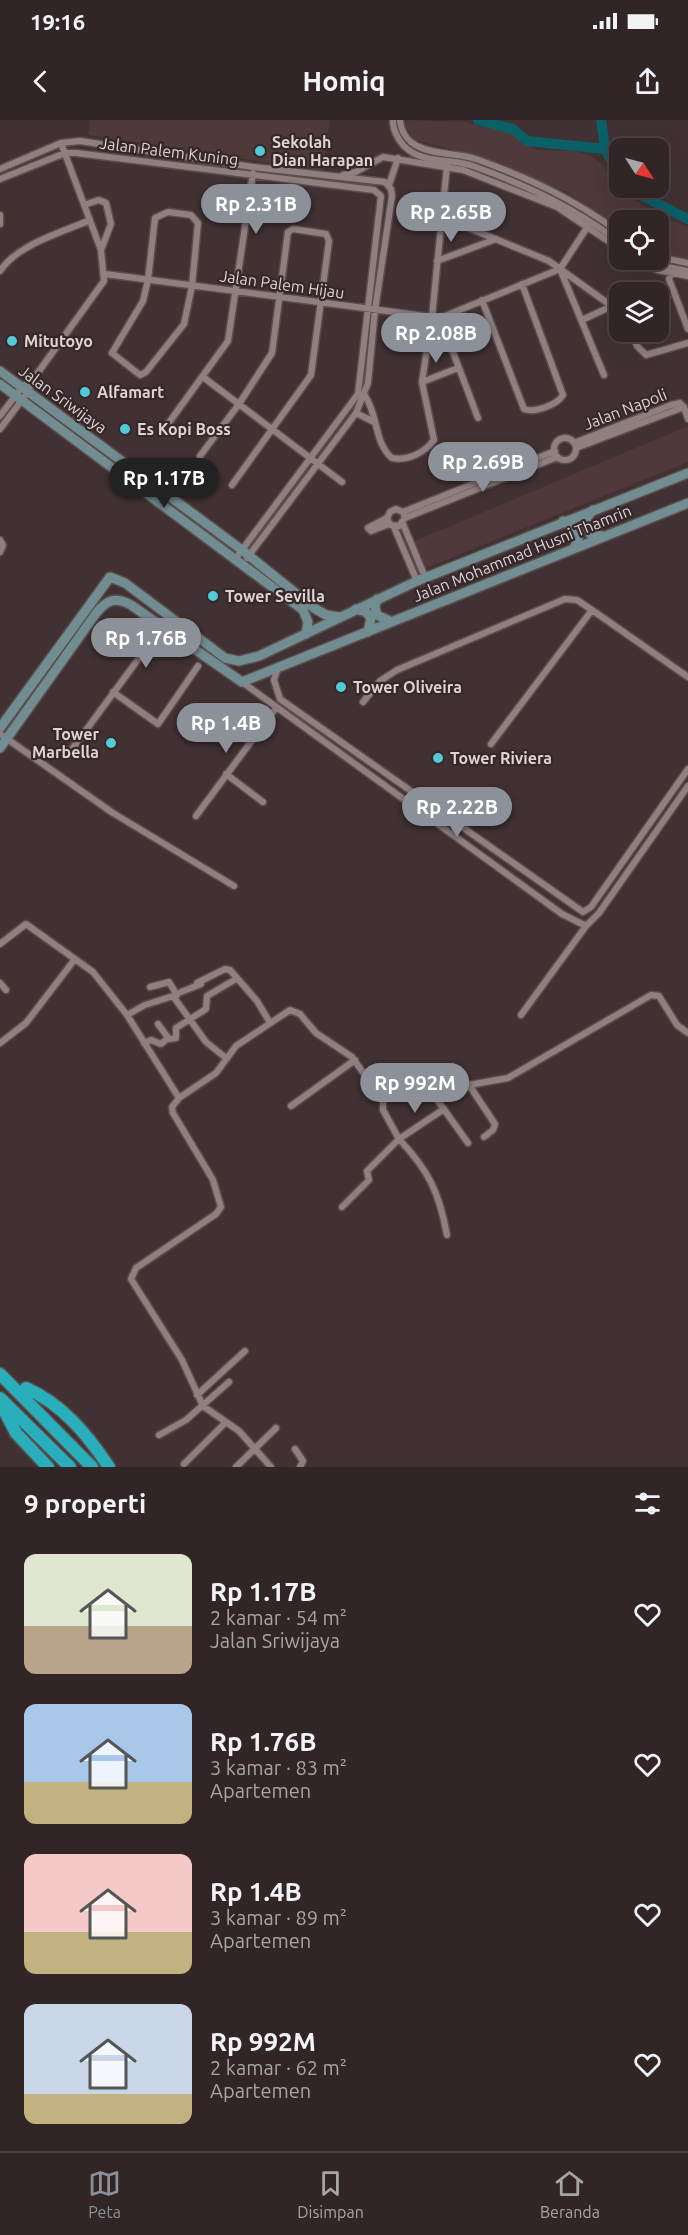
<!DOCTYPE html>
<html lang="id">
<head>
<meta charset="utf-8">
<style>
  body { margin:0; font-family:Ubuntu,sans-serif; background:#3d3132; color:#f1f3f6; height:100vh; display:flex; flex-direction:column; font-size:22px; white-space:nowrap }
  * { box-sizing:border-box; margin:0 }
  p { font-size:20px; color:#a8a5a7 }
  .icon { flex:none; width:33px; height:33px; fill:none; stroke:currentColor; stroke-width:2; stroke-linecap:round; stroke-linejoin:round }
  .map { position:relative; height:1347px; overflow:hidden }
  .side { display:flex; flex-direction:column; background:#312526; flex:1 }
  .side>* { flex:none }
  .needle { width:39px; rotate:126deg }
  .fabs { position:absolute; left:609px; top:18px; display:grid; gap:12px }
  .fabs a { display:grid; place-items:center; width:60px; height:60px; border-radius:12px; background:#312526; box-shadow:0 6px 24px #0002,0 0 0 2px #4c4243; font-size:30px }
  .price { position:absolute; translate:-50% -51px; padding:0 14px; border-radius:21px; background:#8c9099; color:#fff; font-size:20px; line-height:39px; filter:drop-shadow(0 2px 3px #0008) }
  .price::after { content:''; position:absolute; left:50%; top:36px; width:18px; height:14px; margin-left:-9px; background:inherit; clip-path:polygon(0 0,100% 0,50% 100%) }
  .price.current { background:#222; color:#fff }
  ul { padding:0; list-style:none }
  li { display:flex; align-items:center; gap:18px; height:150px; padding:0 24px }
  li span { display:grid; place-items:center; flex:none; width:168px; height:120px; border-radius:12px; color:#555 }
  li>.icon { margin-inline-start:auto }
  span .icon { width:72px; height:72px; fill:#fffc; stroke-width:1 }
  li b { font-size:26px }
  h2 { display:flex; justify-content:space-between; align-items:center; height:72px; padding:0 24px; font-size:26px }
  .status { display:flex; justify-content:space-between; align-items:center; height:42px; padding:0 30px; background:#312526; direction:ltr }
  .status svg { height:16px; fill:currentColor }
  header { display:flex; justify-content:space-between; align-items:center; height:78px; padding:0 24px; background:#312526; font-size:27px; font-weight:700 }
  .tab-bar { display:flex; justify-content:space-around; align-items:center; height:84px; border-top:2px solid #4c4243; background:#312526; font-size:16px; color:#a8a5a7 }
  .tab-bar a { display:grid; justify-items:center; gap:3px }
  .tab-bar .current { color:#8c9099 }
  .map>svg:first-child { display:block }
  .built { fill:#4f393a }
  .lines { fill:none; stroke-linecap:round; stroke-linejoin:round }
  .river { stroke:#0a6067; stroke-width:10 }
  .street-casing { stroke:#5a4d4e; stroke-width:9 }
  .secondary-casing { stroke:#5a4d4e; stroke-width:12 }
  .highway-casing { stroke:#5a4d4e; stroke-width:15 }
  .street { stroke:#917f80; stroke-width:6 }
  .secondary { stroke:#728d92; stroke-width:9 }
  .highway { stroke:#29afbb; stroke-width:12 }
  .poi-dot { fill:#52cbd7; stroke:#362728; stroke-width:2 }
  .labels { text-anchor:middle; dominant-baseline:central; stroke-width:4.5; stroke-linejoin:round; paint-order:stroke }
  .poi-label { font-size:16px; font-weight:bold; fill:#ddd3d3; stroke:#362728; text-anchor:start }
  .street-label { font-size:16px; fill:#ddd3d3; stroke:#362728 }
</style>
</head>
<body>
<div class="status"><b>19:16</b><svg viewBox="0 0 49 12"><path d="M0 12V9h3v3zM5 12V6h3v6zM10 12V3h3v9zM15 12V0h3v12zM26 1h20v11H26zM47 4h2v5h-2z"/></svg></div>
<header><svg class="icon" aria-label="back" viewBox="0 0 24 24"><path d="M15 5l-7 7 7 7"/></svg>Homiq<svg class="icon" aria-label="share" viewBox="0 0 24 24"><path d="M12 15V3M7 8l5-5 5 5M5 13v7h14v-7"/></svg></header>
<div class="map">
<svg width="688" height="1347" viewBox="0 0 688 1347">
  <rect width="100%" height="100%" fill="#413132"/>
  <path class="built" d="M90 0H330L323 51 88 15Z
    M406 0 464 2 511 13 537 30 575 31 591 36 601 43 620 68 635 80 661 97 688 107V139L659 133 658 100H620L619 108 569 73 479 36 415 20 404 5Z
    M688 306V342L426 448 415 421Z"/>
  <g class="lines">
    <path class="river" d="M478 0 513 9 527 21 605 29
      M601 0 605 29 620 56
      M633 68 641 75 688 99"/>
    <defs>
      <path id="street" d="M393 0C393 12 400 24 410 31 428 43 453 39 473 46 529 66 572 87 620 122
        M400 0C401 11 407 21 417 26 434 35 457 33 476 39 529 58 574 79 620 113
        M0 49 61 23 80 21 253 47 385 62 391 69 392 76 375 190 368 263 356 293 247 438
        M343 55 356 52 383 37 463 50 557 87 620 129
        M0 59 65 33H76L374 70 381 76 358 274 236 438
        M389 65 398 38
        M84 85 99 80 106 83 111 104 101 130
        M168 92 191 95 198 103 192 166 184 204 146 252 140 255 112 233 143 181 148 160 155 98Z
        M0 95V104
        M442 97 549 141 620 192
        M658 137 688 143
        M635 140 658 150 688 156
        M645 140 667 147 688 151
        M437 141 496 119
        M560 149 604 255
        M0 151C18 124 61 113 90 100
        M105 154 440 198 560 149 588 106
        M671 154 669 159 688 209
        M482 180 524 289C535 293 557 285 563 275L522 164
        M440 198 478 298
        M582 200 612 186
        M632 212 637 226 646 235 688 223
        M203 257 342 362
        M422 262 458 248
        M365 276C378 294 374 323 392 338 408 341 424 333 434 320L422 262 432 197 447 46
        M684 287 688 299
        M356 293 374 302
        M0 296 22 267 34 258 104 161 101 130 61 23
        M165 308 228 221 253 53
        M0 309 28 272 33 259
        M554 329a11 11 0 1 1 22 0a11 11 0 1 1-22 0Z
        M574 323 671 285 680 283 684 287 576 328
        M200 336 239 284 272 233 288 112 293 109 326 114 329 121 311 255 232 365
        M403 392 555 331
        M387 398 368 408 371 411 389 404
        M405 398 403 392 396 389 390 392 387 398 390 405 399 406 405 398 557 337
        M403 404 425 457
        M394 407 417 461
        M0 420 3 425 0 432
        M278 547 274 560 280 579 583 792 591 787 688 649
        M242 562 562 794 586 806
        M113 572 158 604 198 546
        M363 582 380 561 397 550 565 479 577 480 592 490 688 557
        M0 614 113 693 234 766
        M491 624 592 490
        M67 636 156 515 172 514
        M226 654 263 682
        M196 696 276 588
        M0 824 26 804 93 852 127 895 145 885 173 876 206 922 226 938
        M0 863 6 870
        M197 863 225 849 230 850 257 881 269 901
        M150 867 169 862 177 875
        M181 872 201 864 200 862
        M127 895 179 978
        M521 895 586 806 599 793 688 666
        M158 904 169 919 176 918V908L206 889 207 876 236 859
        M0 923 26 903 75 839
        M144 923 151 920 161 924 168 918
        M469 965 495 1004 493 1010 484 1017
        M383 974V990L399 1019 444 989
        M438 981 468 1023
        M291 986 355 940
        M342 1087 369 1060 367 1051 399 1019C429 1051 439 1072 447 1115
        M197 1275 245 1231
        M159 1315 186 1300 229 1262
        M295 1329 303 1341 300 1347
        M184 1344 226 1302
        M236 1347 276 1308
        M271 1347 239 1311 203 1286 182 1240 131 1159 136 1148 216 1094 221 1087 213 1060 173 993 172 987 179 978 216 953 236 926 290 890 300 894 316 913 352 937 372 965 383 974 393 973 422 958 438 981 469 965 508 958 651 875 659 876 677 905 688 913"/>
      <path id="secondary" d="M0 251 242 430 314 488 326 495 340 497
        M0 264 303 490 308 502 306 514
        M593 390 587 397 585 403 590 414 602 416
        M563 401 578 410V421L574 428
        M377 479 375 487 377 495 390 501
        M356 489 366 492 371 498 368 512
        M0 608 110 457 125 463 225 538 239 541 259 536 417 461 688 353
        M0 628 97 492C108 479 116 477 131 485L242 562 688 383"/>
      <path id="highway" d="M0 1254 92 1347
        M26 1268C62 1284 87 1314 109 1347
        M0 1278 70 1347
        M1 1284 16 1313 48 1347"/>
    </defs>
    <use href="#street" class="street-casing"/>
    <use href="#secondary" class="secondary-casing"/>
    <use href="#highway" class="highway-casing"/>
    <use href="#street" class="street"/>
    <use href="#secondary" class="secondary"/>
    <use href="#highway" class="highway"/>
  </g>
  <g class="poi-dot">
    <circle cx="260" cy="31" r="6"/>
    <circle cx="12" cy="221" r="6"/>
    <circle cx="85" cy="272" r="6"/>
    <circle cx="125" cy="309" r="6"/>
    <circle cx="213" cy="476" r="6"/>
    <circle cx="341" cy="567" r="6"/>
    <circle cx="111" cy="623" r="6"/>
    <circle cx="438" cy="638" r="6"/>
  </g>
  <g class="labels">
    <g class="poi-label">
      <text x="272" y="22">Sekolah<tspan x="272" dy="18">Dian Harapan</tspan></text>
      <text x="24" y="221">Mitutoyo</text>
      <text x="97" y="272">Alfamart</text>
      <text x="137" y="309">Es Kopi Boss</text>
      <text x="225" y="476">Tower Sevilla</text>
      <text x="353" y="567">Tower Oliveira</text>
      <text x="99" y="614" text-anchor="end">Tower<tspan x="99" dy="18">Marbella</tspan></text>
      <text x="450" y="638">Tower Riviera</text>
    </g>
    <g class="street-label">
      <text transform="translate(169 31) rotate(7)">Jalan Palem Kuning</text>
      <text transform="translate(282 164) rotate(8)">Jalan Palem Hijau</text>
      <text transform="translate(63 279) rotate(36)">Jalan Sriwijaya</text>
      <text transform="translate(625 289) rotate(-21)">Jalan Napoli</text>
      <text transform="translate(522 433) rotate(-22)">Jalan Mohammad Husni Thamrin</text>
    </g>
  </g>
</svg>
<div class="fabs">
<a><svg class="needle" viewBox="-14 -14 28 28"><path d="M0-13l5 13h-10z" fill="#e53935"/><path d="M0 13l5-13h-10z" fill="#a8a5a7"/></svg></a>
<a><svg class="icon" aria-label="locate" viewBox="0 0 24 24"><circle cx="12" cy="12" r="6"/><path d="M12 2v4M12 18v4M2 12h4M18 12h4"/></svg></a>
<a><svg class="icon" aria-label="layers" viewBox="0 0 24 24"><path d="M12 4l9 5-9 5-9-5zM3 14l9 5 9-5"/></svg></a>
</div>
<b class="price" style="left:256px;top:115px">Rp 2.31B</b>
<b class="price" style="left:451px;top:123px">Rp 2.65B</b>
<b class="price" style="left:436px;top:244px">Rp 2.08B</b>
<b class="price" style="left:483px;top:373px">Rp 2.69B</b>
<b class="price current" style="left:164px;top:389px">Rp 1.17B</b>
<b class="price" style="left:146px;top:549px">Rp 1.76B</b>
<b class="price" style="left:226px;top:634px">Rp 1.4B</b>
<b class="price" style="left:457px;top:718px">Rp 2.22B</b>
<b class="price" style="left:415px;top:994px">Rp 992M</b>
</div>
<section class="side">
<h2>9 properti<svg class="icon" aria-label="filters" viewBox="0 0 24 24"><path d="M4 7h16M4 17h16"/><circle cx="9" cy="7" r="2"/><circle cx="15" cy="17" r="2"/></svg></h2>
<ul>
<li><span style="background:linear-gradient(#dfe7d0 60%,#b9a48a 0)"><svg class="icon" aria-label="home" viewBox="0 0 24 24"><path d="M3 11l9-7 9 7M6 9v11h12V9"/></svg></span><div><b>Rp 1.17B</b><p>2 kamar · 54 m²</p><p>Jalan Sriwijaya</p></div><svg class="icon" aria-label="heart" viewBox="0 0 24 24"><path d="M12 20l-8-8c-3-5 5-10 8-4 3-6 11-1 8 4z"/></svg></li>
<li><span style="background:linear-gradient(#a9c7e8 65%,#c2b280 0)"><svg class="icon" aria-label="home" viewBox="0 0 24 24"><path d="M3 11l9-7 9 7M6 9v11h12V9"/></svg></span><div><b>Rp 1.76B</b><p>3 kamar · 83 m²</p><p>Apartemen</p></div><svg class="icon" aria-label="heart" viewBox="0 0 24 24"><path d="M12 20l-8-8c-3-5 5-10 8-4 3-6 11-1 8 4z"/></svg></li>
<li><span style="background:linear-gradient(#f6c9c9 65%,#c2b280 0)"><svg class="icon" aria-label="home" viewBox="0 0 24 24"><path d="M3 11l9-7 9 7M6 9v11h12V9"/></svg></span><div><b>Rp 1.4B</b><p>3 kamar · 89 m²</p><p>Apartemen</p></div><svg class="icon" aria-label="heart" viewBox="0 0 24 24"><path d="M12 20l-8-8c-3-5 5-10 8-4 3-6 11-1 8 4z"/></svg></li>
<li><span style="background:linear-gradient(#c9d6e8 75%,#c2b280 0)"><svg class="icon" aria-label="home" viewBox="0 0 24 24"><path d="M3 11l9-7 9 7M6 9v11h12V9"/></svg></span><div><b>Rp 992M</b><p>2 kamar · 62 m²</p><p>Apartemen</p></div><svg class="icon" aria-label="heart" viewBox="0 0 24 24"><path d="M12 20l-8-8c-3-5 5-10 8-4 3-6 11-1 8 4z"/></svg></li>
</ul>
</section>
<nav class="tab-bar">
<a class="current"><svg class="icon" aria-label="map" viewBox="0 0 24 24"><path d="M3 6l6-2 6 2 6-2v14l-6 2-6-2-6 2zM9 4v14M15 6v14"/></svg>Peta</a>
<a><svg class="icon" aria-label="saved" viewBox="0 0 24 24"><path d="M7 4h10v16l-5-4-5 4z"/></svg>Disimpan</a>
<a><svg class="icon" aria-label="home" viewBox="0 0 24 24"><path d="M3 11l9-7 9 7M6 9v11h12V9"/></svg>Beranda</a>
</nav>
</body>
</html>
